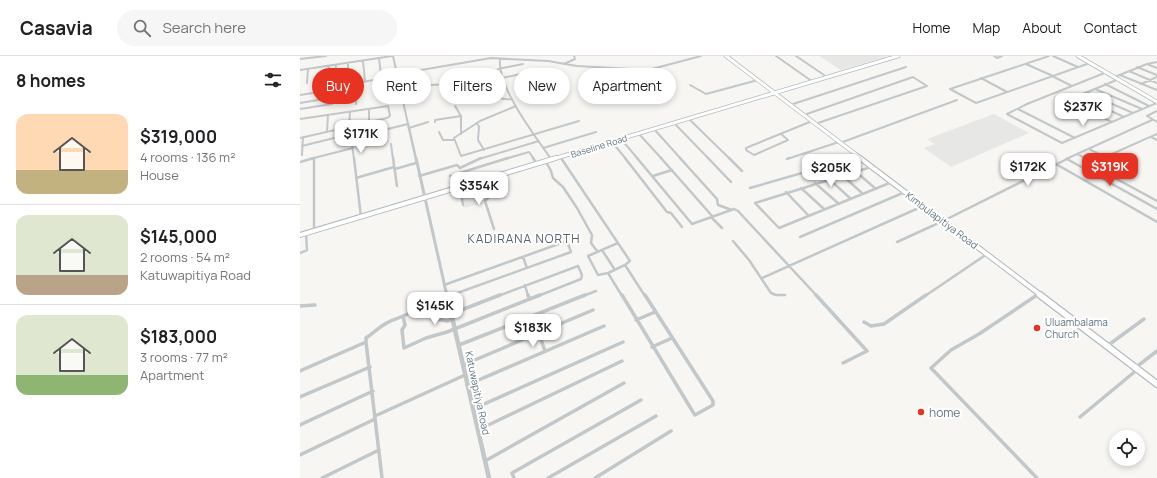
<!DOCTYPE html>
<html lang="en">
<head>
<meta charset="utf-8">
<style>
  body { margin:0; font-family:Manrope,sans-serif; background:#f6f6f6; color:#202124; height:100vh; display:flex; flex-direction:column; font-size:15px; white-space:nowrap }
  * { box-sizing:border-box; margin:0 }
  p { font-size:13px; color:#757577 }
  .icon { flex:none; width:22px; height:22px; fill:none; stroke:currentColor; stroke-width:2; stroke-linecap:round; stroke-linejoin:round }
  .map { position:relative; flex:1; overflow:hidden }
  .side { display:flex; flex-direction:column; background:#fff; width:300px }
  .side>* { flex:none }
  .hud { position:absolute; left:12px; top:12px; width:380px; height:36px; display:flex; gap:8px }
  .buttons { position:absolute; left:809px; top:374px; display:grid; gap:8px }
  .buttons a { display:grid; place-items:center; width:36px; height:36px; border-radius:50%; background:#fff; box-shadow:0 2px 6px #0003; font-size:20px }
  .price { position:absolute; translate:-50% -34px; padding:0 9px; border-radius:8px; background:#fff; color:#222; font-size:13px; line-height:26px; filter:drop-shadow(0 1px 2px #0008) }
  .price::after { content:''; position:absolute; left:50%; top:24px; width:12px; height:9px; margin-left:-6px; background:inherit; clip-path:polygon(0 0,100% 0,50% 100%) }
  .price.active { background:#e83322; color:#fff }
  ul { padding:0; list-style:none }
  li { display:flex; align-items:center; gap:12px; height:100px; padding:0 16px }
  li+li { border-top:1px solid #e0e0e0 }
  li span { display:grid; place-items:center; flex:none; width:112px; height:80px; border-radius:12px; color:#555 }
  li>.icon { margin-inline-start:auto }
  span .icon { width:48px; height:48px; fill:#fffc; stroke-width:1 }
  li b { font-size:17px }
  h2 { display:flex; justify-content:space-between; align-items:center; height:48px; padding:0 16px; font-size:17px }
  .tag { padding:0 14px; border-radius:18px; background:#fff; box-shadow:0 2px 6px #0003; font-size:14px; line-height:36px }
  .tag.active { background:#e83322; color:#fff }
  header { display:flex; align-items:center; gap:24px; box-sizing:border-box; height:56px; padding:0 20px; background:#fff; border-bottom:1px solid #e0e0e0 }
  header strong { font-size:19px }
  nav { display:flex; gap:22px; margin-inline-start:auto; font-size:14px }
  .search { width:280px; height:36px; background:#f6f6f6; display:flex; align-items:center; gap:10px; box-sizing:border-box; padding:0 14px; border-radius:22px; color:#757577; font-size:15px }
  main { display:flex; flex:1; min-height:0 }
  .map>svg:first-child { display:block }
  .built { fill:#e7e8e6 }
  .lines { fill:none; stroke-linecap:round; stroke-linejoin:round }
  .primary-far2-casing { stroke:#b3b9bc; stroke-width:4.5 }
  .primary-far1-casing { stroke:#b3b9bc; stroke-width:6 }
  .primary-casing { stroke:#b3b9bc; stroke-width:8 }
  .minor-far2 { stroke:#c2c7c9; stroke-width:2 }
  .minor-far1 { stroke:#c2c7c9; stroke-width:2.5 }
  .minor { stroke:#c2c7c9; stroke-width:3.5 }
  .tertiary-far2 { stroke:#c2c7c9; stroke-width:2.5 }
  .tertiary-far1 { stroke:#c2c7c9; stroke-width:3 }
  .tertiary { stroke:#c2c7c9; stroke-width:4.5 }
  .primary-far2 { stroke:#fff; stroke-width:3 }
  .primary-far1 { stroke:#fff; stroke-width:4 }
  .primary { stroke:#fff; stroke-width:5.5 }
  .poi-dot { fill:#e83322; stroke:#fff; stroke-width:1.5 }
  .labels { text-anchor:middle; dominant-baseline:central; stroke-width:4; stroke-linejoin:round; paint-order:stroke }
  .far-street-label { font-size:9px; fill:#61767f; stroke:#fff }
  .street-label { font-size:10px; fill:#61767f; stroke:#fff }
  .poi-label { font-size:10px; fill:#61767f; stroke:#fff; text-anchor:start }
  .quarter-label { font-size:12px; letter-spacing:1px; fill:#53636a; stroke:#fff }
  .near-poi-label { font-size:12px; fill:#61767f; stroke:#fff; text-anchor:start }
</style>
</head>
<body>
<header>
<strong>Casavia</strong>
<div class="search"><svg class="icon" aria-label="search" viewBox="0 0 24 24"><circle cx="10" cy="10" r="6"/><path d="M15 15l6 6"/></svg>Search here</div>
<nav><a>Home</a><a>Map</a><a>About</a><a>Contact</a></nav>
</header>
<main>
<section class="side">
<h2>8 homes<svg class="icon" aria-label="filters" viewBox="0 0 24 24"><path d="M4 7h16M4 17h16"/><circle cx="9" cy="7" r="2"/><circle cx="15" cy="17" r="2"/></svg></h2>
<ul>
<li><span style="background:linear-gradient(#ffd9b3 70%,#c2b280 0)"><svg class="icon" aria-label="home" viewBox="0 0 24 24"><path d="M3 11l9-7 9 7M6 9v11h12V9"/></svg></span><div><b>$319,000</b><p>4 rooms · 136 m²</p><p>House</p></div></li>
<li><span style="background:linear-gradient(#dfe7d0 75%,#b9a48a 0)"><svg class="icon" aria-label="home" viewBox="0 0 24 24"><path d="M3 11l9-7 9 7M6 9v11h12V9"/></svg></span><div><b>$145,000</b><p>2 rooms · 54 m²</p><p>Katuwapitiya Road</p></div></li>
<li><span style="background:linear-gradient(#dfe7d0 75%,#8fb573 0)"><svg class="icon" aria-label="home" viewBox="0 0 24 24"><path d="M3 11l9-7 9 7M6 9v11h12V9"/></svg></span><div><b>$183,000</b><p>3 rooms · 77 m²</p><p>Apartment</p></div></li>
</ul>
</section>
<div class="map">
<svg width="857" height="422" viewBox="0 0 857 422">
  <rect width="100%" height="100%" fill="#f7f6f3"/>
  <path class="built" d="M519 0H586V1L541 14Z
    M694 58 729 77 651 111 624 92 634 88 627 83Z
    M187 136 188 139 180 142 182 147 165 152 162 143Z"/>
  <g class="lines">
    <defs>
      <path id="primary-far2" d="M426 0 562 103
        M778 0 857 46
        M253 103 598 0"/>
      <path id="primary-far1" d="M560 102 742 240
        M0 179 256 102"/>
      <path id="primary" d="M740 239 857 328"/>
    </defs>
    <use href="#primary-far2" class="primary-far2-casing"/>
    <use href="#primary-far1" class="primary-far1-casing"/>
    <use href="#primary" class="primary-casing"/>
    <path class="minor-far2" d="M476 0 513 26
      M496 0 527 21
      M694 0 697 2 702 0
      M749 0 650 33 676 47 787 8
      M753 0 778 11
      M79 2 84 44 102 41
      M0 3 26 0
      M200 3C197 31 235 80 251 103
      M63 5 65 25
      M264 8 275 3 274 0
      M726 8 753 20
      M847 8 857 12
      M36 9 35 21 48 18V7
      M837 11 857 19
      M198 13 223 8
      M0 14 92 0
      M115 15 118 28C134 31 149 26 165 29 181 33 194 45 212 43
      M829 15 857 27
      M807 16 727 48 707 58 762 87 857 47
      M98 18 191 2 248 5 277 10 348 14 401 0
      M820 19 857 34
      M752 20 772 30
      M817 20 847 8 857 6
      M28 22 29 10
      M202 22 221 18
      M681 22 707 36
      M7 27 8 13
      M805 28 849 50
      M841 28 857 21
      M390 29 406 38 458 24
      M795 33 842 53
      M787 37 833 57
      M0 39 39 33
      M779 40 824 61
      M35 43 43 42
      M767 45 812 66
      M0 47 36 41
      M761 47 819 23
      M56 48V27L98 20
      M490 49 606 11
      M155 50 161 60V78
      M216 50 180 65 154 82 161 100 279 65
      M0 53 32 48 41 26
      M69 53V66
      M718 53 775 82
      M857 55 847 60 857 66
      M504 59 613 21 627 30 515 68
      M0 63 88 50 90 60 87 62 0 82
      M389 63 430 103
      M135 66V64L161 60
      M177 67 179 71 178 84 184 94
      M374 67 409 103
      M49 71 50 56
      M109 72 128 66
      M354 73 381 103
      M27 76 28 59
      M139 76 143 84H154
      M339 78 362 103
      M481 78 488 84 454 99 446 94V92L512 65
      M851 81 857 84
      M321 83 338 103
      M312 86 326 103
      M540 87 657 44
      M91 88 93 103
      M2 90 54 77 55 69
      M243 92 296 76
      M789 93 805 101
      M777 98 787 103
      M2 99 3 81
      M260 101 262 103
      M527 102 528 103
      M10 103 53 92
      M54 103 51 82 108 68 93 0
      M179 103 239 85
      M205 103 229 96 234 103
      M487 103 539 86
      M550 103 558 101
      M766 103 852 64
      M806 103 805 101 857 78"/>
    <path class="minor-far1" d="M54 102 61 161
      M93 102 97 130
      M233 102 237 108
      M250 102 251 104
      M261 102 330 205 325 209
      M325 102 367 156 371 157 382 171
      M337 102 392 168 434 153 438 155 517 240
      M361 102 413 161
      M380 102 417 143 418 149 432 154
      M408 102 431 126
      M429 102 442 115
      M527 102 532 108
      M785 102 811 116
      M806 102 813 121 857 145
      M14 103V175
      M487 103 489 102
      M767 103 857 153
      M0 106 14 102
      M246 106 251 115 253 122 263 131 277 152 292 179 291 187 297 195
      M756 108 857 166
      M571 111 455 147 479 172 592 126
      M95 113 116 107
      M555 115 576 133
      M542 119 563 138
      M119 120 157 109 160 112 181 102
      M150 120 208 102
      M353 120 372 114
      M56 122 94 111
      M190 122 194 128 192 138 185 145 194 173
      M529 123 551 143
      M515 127 539 148
      M160 131 163 149
      M450 132 554 102
      M501 132 524 153
      M486 136 508 159
      M412 162 422 172
      M500 181 605 136
      M433 185 449 204 471 237 476 239H485
      M597 186 643 165 769 102
      M302 194 315 214
      M0 197 7 194 6 177
      M223 201 227 212
      M325 209 345 240
      M308 217 298 219 288 200 318 187
      M462 222 623 150
      M144 229 267 185 271 196 149 240
      M225 229 228 240
      M198 240 278 210 282 219 281 223 238 240
      M283 240 296 235
      M322 240 308 217 325 209
      M625 240 687 198
      M736 240 739 238"/>
    <path class="minor" d="M228 239 229 242
      M322 239 393 356 395 359 413 349V345L345 239
      M516 239 567 295 543 307
      M0 250 15 249
      M120 253 130 256 135 263 148 265 152 263
      M151 258 200 239
      M103 260 105 269 102 274 104 292 126 282 147 276 240 239
      M233 260 245 295
      M336 264 355 256
      M564 266 571 270 584 268 626 239
      M66 286V282C76 275 84 266 96 263L152 239
      M159 289 285 239
      M807 290 844 263
      M352 291 372 282
      M163 309 293 254
      M835 312 857 295
      M0 315 66 286 82 422
      M167 329 304 270
      M0 341 70 311
      M173 353 323 286
      M75 360 165 319
      M780 361 838 313
      M0 369 73 335
      M178 374 322 305
      M0 399 75 363
      M185 405 324 327
      M22 422 79 394
      M214 422 212 417 341 344
      M248 422 356 360
      M295 422 371 375
      M737 422 631 312 651 294 679 278 737 239"/>
    <path class="tertiary-far2" d="M108 68 116 103"/>
    <path class="tertiary-far1" d="M116 102 147 240"/>
    <path class="tertiary" d="M147 239 189 422"/>
    <use href="#primary-far2" class="primary-far2"/>
    <use href="#primary-far1" class="primary-far1"/>
    <use href="#primary" class="primary"/>
  </g>
  <g class="poi-dot">
    <circle cx="737" cy="272" r="4"/>
    <circle cx="621" cy="356" r="4"/>
  </g>
  <g class="labels">
    <g class="far-street-label">
      <text transform="translate(299 90) rotate(-17)">Baseline Road</text>
    </g>
    <g class="street-label">
      <text transform="translate(642 164) rotate(37)">Kimbulapitiya Road</text>
      <text transform="translate(178 337) rotate(78)">Katuwapitiya Road</text>
    </g>
    <g class="poi-label">
      <text x="745" y="266">Uluambalama<tspan x="745" dy="12">Church</tspan></text>
    </g>
    <g class="quarter-label">
      <text x="224" y="182">KADIRANA NORTH</text>
    </g>
    <g class="near-poi-label">
      <text x="629" y="356">home</text>
    </g>
  </g>
</svg>
<div class="buttons">
<a><svg class="icon" aria-label="locate" viewBox="0 0 24 24"><circle cx="12" cy="12" r="6"/><path d="M12 2v4M12 18v4M2 12h4M18 12h4"/></svg></a>
</div>
<b class="price" style="left:783px;top:71px">$237K</b>
<b class="price" style="left:61px;top:98px">$171K</b>
<b class="price" style="left:728px;top:131px">$172K</b>
<b class="price active" style="left:810px;top:131px">$319K</b>
<b class="price" style="left:531px;top:132px">$205K</b>
<b class="price" style="left:179px;top:150px">$354K</b>
<b class="price" style="left:135px;top:270px">$145K</b>
<b class="price" style="left:233px;top:292px">$183K</b>
<div class="hud">
<a class="tag active">Buy</a>
<a class="tag">Rent</a>
<a class="tag">Filters</a>
<a class="tag">New</a>
<a class="tag">Apartment</a>
</div>
</div>
</main>
</body>
</html>
